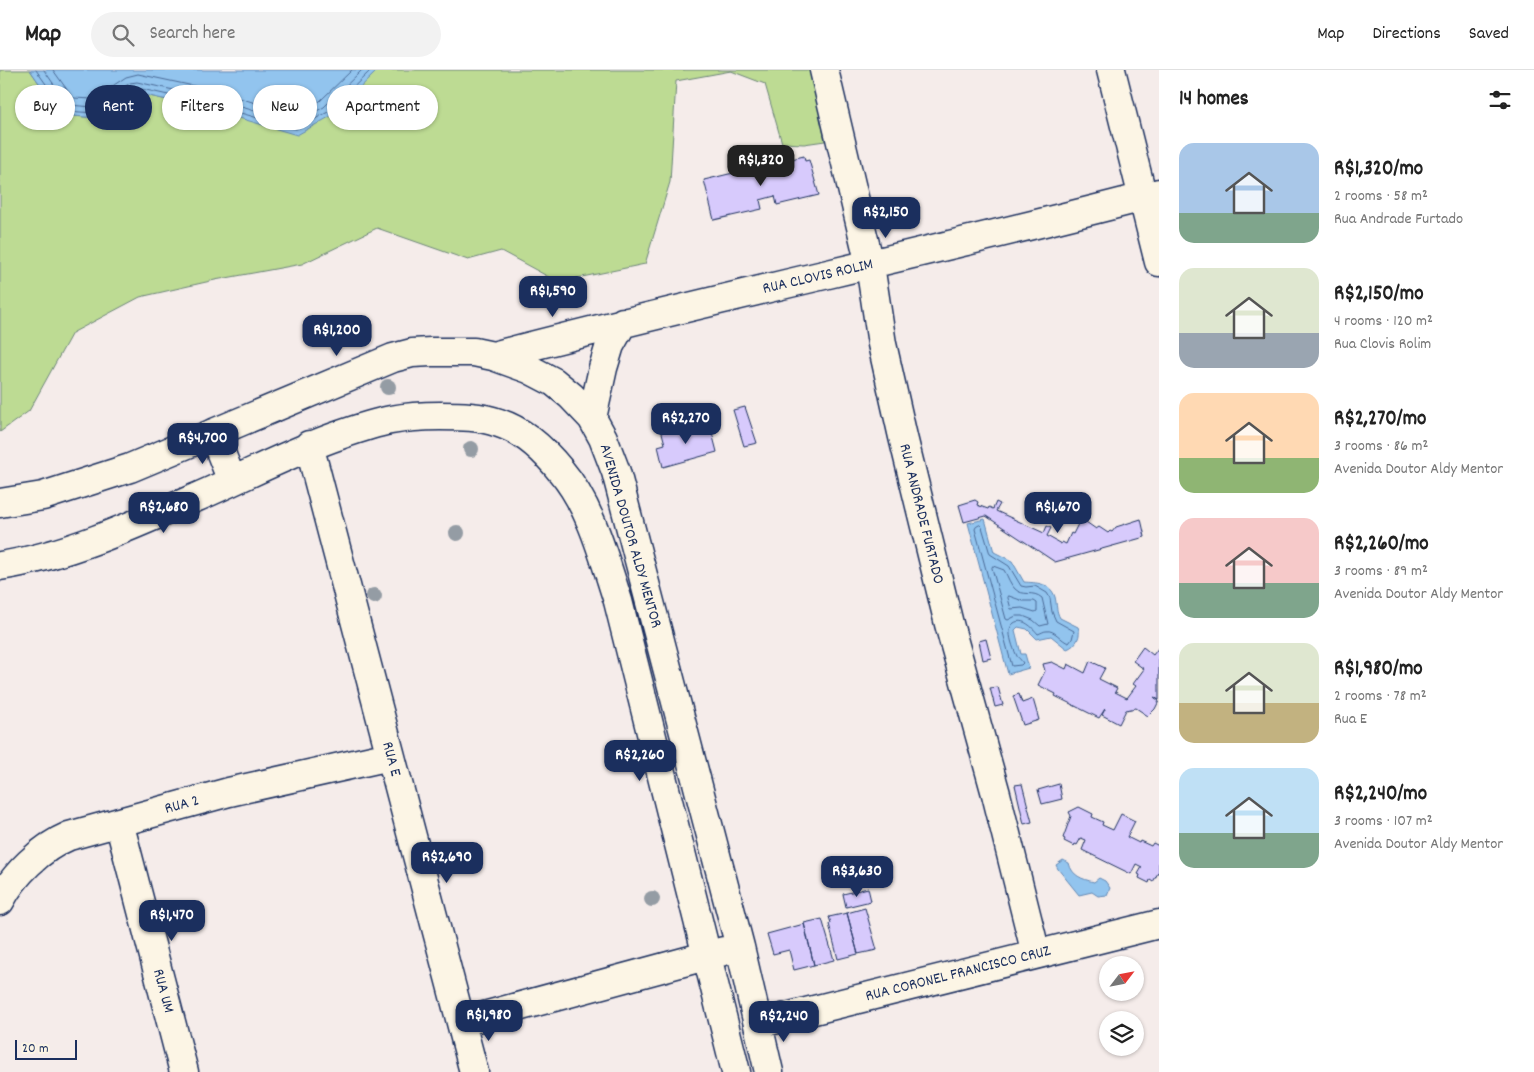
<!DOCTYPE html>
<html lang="en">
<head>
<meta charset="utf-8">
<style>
  body { margin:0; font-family:Dekko,sans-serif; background:#f2f2f2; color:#222; height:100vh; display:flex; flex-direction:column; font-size:19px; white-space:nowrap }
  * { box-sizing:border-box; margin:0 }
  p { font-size:16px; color:#767676 }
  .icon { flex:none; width:28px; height:28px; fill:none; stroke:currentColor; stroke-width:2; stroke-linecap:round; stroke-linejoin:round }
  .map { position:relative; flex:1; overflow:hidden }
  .side { display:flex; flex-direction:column; background:#fff; width:375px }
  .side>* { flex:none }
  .banner { position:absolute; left:15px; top:15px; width:475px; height:45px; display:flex; gap:10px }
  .needle { width:32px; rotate:58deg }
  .fabs { position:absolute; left:1099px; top:886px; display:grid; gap:10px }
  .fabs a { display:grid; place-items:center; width:45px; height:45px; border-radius:50%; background:#fff; box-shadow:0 1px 4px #0004; font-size:25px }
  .scale { position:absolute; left:15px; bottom:12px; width:62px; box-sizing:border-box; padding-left:5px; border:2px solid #1b2f5e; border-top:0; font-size:14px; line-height:18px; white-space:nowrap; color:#1b2f5e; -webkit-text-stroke:4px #fcf5e5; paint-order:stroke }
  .price { position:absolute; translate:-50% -42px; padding:0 11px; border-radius:10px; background:#1b2f5e; color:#fff; font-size:16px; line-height:32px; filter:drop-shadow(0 1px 2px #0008) }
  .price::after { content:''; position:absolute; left:50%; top:30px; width:15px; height:11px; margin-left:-8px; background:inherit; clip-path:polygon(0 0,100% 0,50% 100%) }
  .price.on { background:#222; color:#fff }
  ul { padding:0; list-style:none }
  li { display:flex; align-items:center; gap:15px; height:125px; padding:0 20px }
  li span { display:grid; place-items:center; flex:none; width:140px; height:100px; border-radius:15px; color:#555 }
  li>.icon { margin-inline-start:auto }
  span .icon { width:60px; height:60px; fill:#fffc; stroke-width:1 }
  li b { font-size:21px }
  h2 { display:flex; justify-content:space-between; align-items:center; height:60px; padding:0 20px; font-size:21px }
  .pill { padding:0 18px; border-radius:22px; background:#fff; box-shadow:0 1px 4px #0004; font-size:18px; line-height:45px }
  .pill.on { background:#1b2f5e; color:#fff }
  header { display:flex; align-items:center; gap:30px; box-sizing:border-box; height:70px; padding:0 25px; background:#fff; border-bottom:1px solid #e0e0e0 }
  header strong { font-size:24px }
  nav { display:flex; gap:28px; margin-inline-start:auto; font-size:18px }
  .search { width:350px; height:45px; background:#f2f2f2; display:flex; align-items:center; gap:12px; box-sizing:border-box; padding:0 18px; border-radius:28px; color:#767676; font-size:19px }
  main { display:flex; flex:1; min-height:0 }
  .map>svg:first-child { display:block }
  .green { fill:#bddb93; stroke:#6c8578 }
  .water { fill:#92c4ee; stroke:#6288b4 }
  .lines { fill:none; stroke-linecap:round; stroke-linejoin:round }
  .shore { stroke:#4b6b98; stroke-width:1 }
  .building { fill:#d7cafc; stroke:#1b2f5e }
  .minor-casing { stroke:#1b2f5e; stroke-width:31 }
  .minor { stroke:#fcf5e5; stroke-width:28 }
  .tree { fill:#949ca4 }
  .labels { text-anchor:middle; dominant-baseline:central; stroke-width:5; stroke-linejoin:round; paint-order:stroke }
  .street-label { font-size:16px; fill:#1b2f5e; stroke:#fcf5e5 }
</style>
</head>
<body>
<header>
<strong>Map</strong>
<div class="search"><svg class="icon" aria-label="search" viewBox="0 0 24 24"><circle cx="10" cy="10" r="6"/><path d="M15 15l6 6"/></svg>Search here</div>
<nav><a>Map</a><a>Directions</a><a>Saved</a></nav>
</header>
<main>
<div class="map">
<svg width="1159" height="1002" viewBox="0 0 1159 1002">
  <rect width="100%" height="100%" fill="#f5ecea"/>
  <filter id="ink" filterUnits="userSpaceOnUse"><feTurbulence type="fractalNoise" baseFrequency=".02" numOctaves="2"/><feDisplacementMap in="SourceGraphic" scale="10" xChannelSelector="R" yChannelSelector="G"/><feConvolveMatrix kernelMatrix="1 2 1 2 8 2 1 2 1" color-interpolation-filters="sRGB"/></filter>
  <g filter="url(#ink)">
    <path class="green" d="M0 0H30L61 45 97 48 136 23 212 40 378 0H811L825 71 804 74 782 73 765 14 731 1 676 11 670 112 645 194 558 212 501 181 468 190 377 158 302 194 215 210 140 227 72 263 29 341 0 362Z"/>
    <path class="water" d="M30 0H378L331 46 297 65 212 40 136 23 97 48 61 45Z
      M985 449 994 482 1012 491 1024 512C1036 513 1050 512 1055 527 1057 535 1056 541 1060 548L1078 557C1082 565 1076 576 1067 579L1051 566 1037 569 1027 559 1018 557 1015 560 1021 584H1025L1029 598 1008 604 968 453Z
      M1063 790 1069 793C1072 806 1082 809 1094 812L1099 808 1105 811 1110 818 1107 825 1098 826 1092 822 1079 825 1058 799 1056 795Z"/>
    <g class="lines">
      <path class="shore" d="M36 0 65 41 96 43 137 18 213 35 296 59 328 42 371 0
        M44 0 68 35 94 37 130 13 137 12 215 29 295 53 324 37 362 0
        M53 0 73 28 93 29 126 7 138 4 217 21 294 45 320 31 352 0
        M980 455 982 457 990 484 1009 496 1021 516 1026 517 1035 516 1047 523 1050 528 1052 542 1056 551 1074 561 1072 569 1069 573C1061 571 1055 559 1046 561 1044 561 1041 563 1038 564 1033 558 1023 547 1014 553 1012 554 1010 558 1010 560 1009 566 1013 578 1016 584 1017 588 1021 589 1023 593L1021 595 1012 596 975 459 976 457Z
        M993 496 1004 500C1008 507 1010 514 1015 519 1023 527 1033 520 1042 528L1048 554 1040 556 1033 550 1023 546H1016L1008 550 1006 549 992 498Z
        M1009 526 1023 531H1034L1037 533V541L1035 542 1022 538 1011 539 1008 528Z"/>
    </g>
    <path class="building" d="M804 86 805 91 809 90 819 125 777 135 775 126 760 130 762 139 714 150 704 110Z
      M745 337 757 373 744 376 733 340Z
      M680 354 682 363 710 355 717 382 663 397 658 376 665 374 661 359Z
      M975 430 978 432 977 435 988 439 989 437 993 439 996 432 1000 434 996 441 1044 463 1047 456 1051 458 1047 466 1061 474 1062 472 1066 474 1071 463 1073 464 1078 454 1086 452 1096 459 1099 457 1108 463 1110 461 1112 462 1116 457 1141 449 1145 467 1055 492 986 446 964 452 959 435Z
      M986 569 991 588 983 590 979 571Z
      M1143 577 1153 585 1159 577V630L1154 627 1159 631 1155 639 1148 646 1136 638 1126 640 1119 654 1102 645 1105 639 1099 648 1055 626 1056 624 1038 615 1045 601 1043 594 1052 592 1066 599 1068 594 1085 603 1090 591 1105 598 1099 609 1117 618 1115 622 1127 628 1136 616 1133 614 1144 599 1133 591Z
      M998 617 1003 635 995 637 990 618Z
      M1019 624 1022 633 1033 629 1039 650 1023 655 1013 626Z
      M1022 714 1032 752 1024 754 1015 715Z
      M1059 714 1062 729 1042 734 1038 720Z
      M1079 737 1093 744 1092 747 1103 752 1102 755 1113 760 1121 744 1135 751 1127 767 1139 773 1140 771 1151 776 1153 773 1159 776V801L1153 812 1150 810 1149 813 1139 808 1140 805 1138 804 1142 797 1136 794 1131 804 1082 780 1086 770 1081 768 1077 775 1075 774 1074 776 1064 771 1065 769 1063 768 1071 746 1069 742Z
      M868 818 871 831 846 837 843 824Z
      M865 838 877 880 858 884 847 843Z
      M847 843 858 884 838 889 829 854 831 853 829 847Z
      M822 849 834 890 814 895 804 853Z
      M804 854 814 895 794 900 789 880 773 884 767 864Z"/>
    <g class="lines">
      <defs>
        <path id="minor" d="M824 0 870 195 882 274 903 367 949 554 996 724 1036 884
          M1111 0 1159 192
          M493 286C714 228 938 181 1159 123
          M592 348 603 298 610 275 623 252
          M213 363 232 411
          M309 375 474 1002
          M0 433 43 426 130 398 393 288 412 283 431 282H474L493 286 529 299 554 312 571 326 592 348 603 368 616 402 740 877 769 1002
          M0 496C66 486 134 455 195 428 244 407 290 382 340 365 357 359 374 353 391 350 407 347 423 346 440 346 460 346 480 346 499 353 524 361 545 381 561 401 591 436 604 488 618 531L736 1002
          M119 752 184 1002
          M0 831C14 804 41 778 69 766L229 722 390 686
          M462 952 724 881
          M758 954 1159 854"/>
      </defs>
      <use href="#minor" class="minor-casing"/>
      <use href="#minor" class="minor"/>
    </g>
    <g class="tree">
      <circle cx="388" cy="317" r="8"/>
      <circle cx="471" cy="379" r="8"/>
      <circle cx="457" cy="463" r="8"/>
      <circle cx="374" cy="526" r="8"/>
      <circle cx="652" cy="829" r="8"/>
    </g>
  </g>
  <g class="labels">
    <g class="street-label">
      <text transform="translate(818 207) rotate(-13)">RUA CLOVIS ROLIM</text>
      <text transform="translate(921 444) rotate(76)">RUA ANDRADE FURTADO</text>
      <text transform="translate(630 466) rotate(74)">AVENIDA DOUTOR ALDY MENTOR</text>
      <text transform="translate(391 689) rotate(75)">RUA E</text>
      <text transform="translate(182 735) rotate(-15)">RUA 2</text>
      <text transform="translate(958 904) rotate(-14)">RUA CORONEL FRANCISCO CRUZ</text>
      <text transform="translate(163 921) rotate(75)">RUA UM</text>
    </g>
  </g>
</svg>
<div class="fabs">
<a><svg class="needle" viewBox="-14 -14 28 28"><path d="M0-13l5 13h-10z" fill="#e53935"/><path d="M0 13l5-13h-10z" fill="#767676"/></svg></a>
<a><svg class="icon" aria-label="layers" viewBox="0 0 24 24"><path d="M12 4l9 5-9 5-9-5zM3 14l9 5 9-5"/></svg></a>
</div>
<div class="scale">20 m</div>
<b class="price on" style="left:761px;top:117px">R$1,320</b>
<b class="price" style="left:886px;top:169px">R$2,150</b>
<b class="price" style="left:553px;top:248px">R$1,590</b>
<b class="price" style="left:337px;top:287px">R$1,200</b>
<b class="price" style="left:686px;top:375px">R$2,270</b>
<b class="price" style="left:203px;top:395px">R$4,700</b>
<b class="price" style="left:164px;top:464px">R$2,680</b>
<b class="price" style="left:1058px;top:464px">R$1,670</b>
<b class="price" style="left:640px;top:712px">R$2,260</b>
<b class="price" style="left:447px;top:814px">R$2,690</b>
<b class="price" style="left:857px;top:828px">R$3,630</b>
<b class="price" style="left:172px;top:872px">R$1,470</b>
<b class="price" style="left:489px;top:972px">R$1,980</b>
<b class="price" style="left:784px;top:973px">R$2,240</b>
<div class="banner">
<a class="pill">Buy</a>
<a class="pill on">Rent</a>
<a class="pill">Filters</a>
<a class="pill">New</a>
<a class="pill">Apartment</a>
</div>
</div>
<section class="side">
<h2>14 homes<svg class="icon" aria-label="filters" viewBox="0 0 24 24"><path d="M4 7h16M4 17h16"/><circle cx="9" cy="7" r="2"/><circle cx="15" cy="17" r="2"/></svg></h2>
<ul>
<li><span style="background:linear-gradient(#a9c7e8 70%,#7fa58c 0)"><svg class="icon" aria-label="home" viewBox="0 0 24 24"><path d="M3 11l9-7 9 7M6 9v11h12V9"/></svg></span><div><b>R$1,320/mo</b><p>2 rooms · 58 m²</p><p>Rua Andrade Furtado</p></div></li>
<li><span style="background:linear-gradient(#dfe7d0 65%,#9aa5b1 0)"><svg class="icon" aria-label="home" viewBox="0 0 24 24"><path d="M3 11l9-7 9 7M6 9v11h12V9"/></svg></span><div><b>R$2,150/mo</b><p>4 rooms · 120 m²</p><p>Rua Clovis Rolim</p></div></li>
<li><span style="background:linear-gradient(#ffd9b3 65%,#8fb573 0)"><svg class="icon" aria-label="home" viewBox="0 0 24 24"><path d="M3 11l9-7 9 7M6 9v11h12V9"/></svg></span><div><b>R$2,270/mo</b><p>3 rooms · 86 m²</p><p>Avenida Doutor Aldy Mentor</p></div></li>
<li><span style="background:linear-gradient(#f6c9c9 65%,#7fa58c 0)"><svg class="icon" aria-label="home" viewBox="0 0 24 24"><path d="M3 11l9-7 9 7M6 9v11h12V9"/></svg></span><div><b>R$2,260/mo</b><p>3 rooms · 89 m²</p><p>Avenida Doutor Aldy Mentor</p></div></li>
<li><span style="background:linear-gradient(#dfe7d0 60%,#c2b280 0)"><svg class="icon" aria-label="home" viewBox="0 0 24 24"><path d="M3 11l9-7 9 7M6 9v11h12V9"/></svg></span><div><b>R$1,980/mo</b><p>2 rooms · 78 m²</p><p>Rua E</p></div></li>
<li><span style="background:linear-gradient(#bfe0f5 65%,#7fa58c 0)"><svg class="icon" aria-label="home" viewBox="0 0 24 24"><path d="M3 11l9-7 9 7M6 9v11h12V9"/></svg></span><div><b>R$2,240/mo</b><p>3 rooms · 107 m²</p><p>Avenida Doutor Aldy Mentor</p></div></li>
</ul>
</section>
</main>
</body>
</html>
